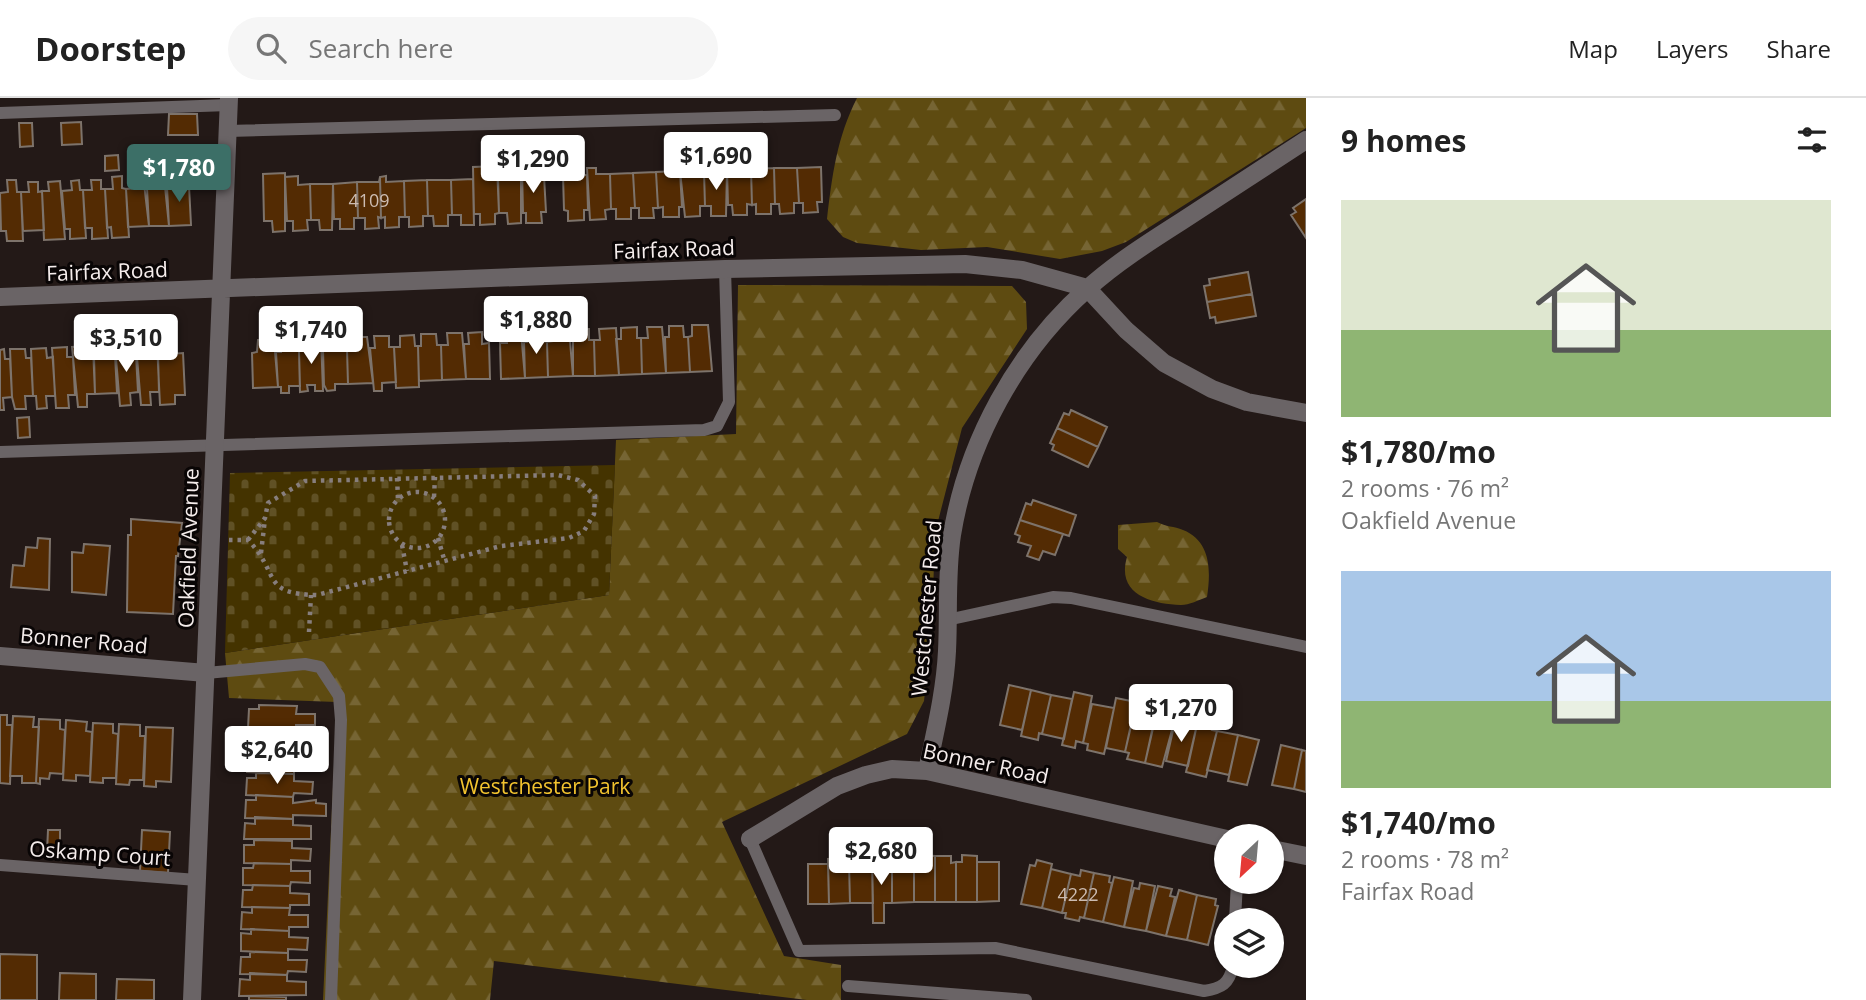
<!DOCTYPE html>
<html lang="en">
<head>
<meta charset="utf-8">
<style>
  body { margin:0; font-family:"Open Sans",sans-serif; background:#f6f6f6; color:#222; height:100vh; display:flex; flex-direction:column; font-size:26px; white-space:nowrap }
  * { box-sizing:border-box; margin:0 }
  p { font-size:23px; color:#767676 }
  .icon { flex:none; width:38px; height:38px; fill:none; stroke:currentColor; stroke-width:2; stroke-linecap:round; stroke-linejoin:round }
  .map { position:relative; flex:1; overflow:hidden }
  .details { display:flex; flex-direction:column; background:#fff; width:560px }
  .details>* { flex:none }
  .needle { width:46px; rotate:206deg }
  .tools { position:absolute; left:1214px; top:726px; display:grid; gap:14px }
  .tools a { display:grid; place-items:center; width:70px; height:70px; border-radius:50%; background:#fff; box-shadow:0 2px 5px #0004; font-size:35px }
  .price { position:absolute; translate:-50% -60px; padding:0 16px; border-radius:7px; background:#fff; color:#222; font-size:23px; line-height:46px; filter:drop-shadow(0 2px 4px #0008) }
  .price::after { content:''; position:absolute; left:50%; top:42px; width:21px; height:16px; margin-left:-10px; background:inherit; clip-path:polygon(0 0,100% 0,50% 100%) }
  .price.on { background:#3c6f67; color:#fff }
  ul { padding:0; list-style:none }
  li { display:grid; align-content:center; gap:14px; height:371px; padding:0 35px }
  li span { display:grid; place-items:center; height:217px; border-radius:0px; color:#555 }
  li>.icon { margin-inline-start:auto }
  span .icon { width:126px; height:126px; fill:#fffc; stroke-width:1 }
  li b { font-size:30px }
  h2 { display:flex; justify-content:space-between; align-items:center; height:84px; padding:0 35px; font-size:30px }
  header { display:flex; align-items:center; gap:42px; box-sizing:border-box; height:98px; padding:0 35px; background:#fff; border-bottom:2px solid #e0e0e0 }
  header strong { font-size:33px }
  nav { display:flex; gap:38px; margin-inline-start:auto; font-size:24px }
  .search { width:490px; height:63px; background:#f6f6f6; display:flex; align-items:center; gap:18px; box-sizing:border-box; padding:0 24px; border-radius:38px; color:#767676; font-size:26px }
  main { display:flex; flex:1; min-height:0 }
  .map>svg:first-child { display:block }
  .forest { fill:url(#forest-firs) }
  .cemetery { fill:url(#cemetery-stones) }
  .building { fill:#532b03; stroke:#7d736b; stroke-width:2 }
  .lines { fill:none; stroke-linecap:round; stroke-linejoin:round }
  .path { stroke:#877e7d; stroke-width:4.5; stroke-dasharray:3.5 5; stroke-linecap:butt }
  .lane { stroke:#6a6466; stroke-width:12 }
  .street { stroke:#6a6466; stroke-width:18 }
  .labels { text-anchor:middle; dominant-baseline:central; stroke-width:6; stroke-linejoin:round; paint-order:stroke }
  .number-label { font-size:18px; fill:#ccbcb2 }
  .street-label { font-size:21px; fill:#f5edec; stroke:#090505 }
  .park-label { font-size:21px; fill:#f2c32f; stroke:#090505 }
</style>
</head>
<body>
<header>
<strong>Doorstep</strong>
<div class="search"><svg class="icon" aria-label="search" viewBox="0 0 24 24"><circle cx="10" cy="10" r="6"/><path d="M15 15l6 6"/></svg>Search here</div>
<nav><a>Map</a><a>Layers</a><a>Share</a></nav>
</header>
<main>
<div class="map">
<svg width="1306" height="902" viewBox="0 0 1306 902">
  <defs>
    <pattern id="forest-firs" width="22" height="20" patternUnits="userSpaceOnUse" patternTransform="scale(1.75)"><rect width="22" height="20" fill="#5e4b11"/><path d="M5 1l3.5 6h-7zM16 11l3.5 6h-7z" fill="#766534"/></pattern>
    <pattern id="cemetery-stones" width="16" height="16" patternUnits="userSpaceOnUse" patternTransform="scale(1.75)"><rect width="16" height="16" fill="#430"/><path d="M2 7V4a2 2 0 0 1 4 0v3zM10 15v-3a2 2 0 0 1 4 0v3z" fill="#605125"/></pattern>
  </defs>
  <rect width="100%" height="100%" fill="#231917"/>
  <path class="forest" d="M857 0H1306V30L1126 144 1102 153 1060 161 987 149 921 152 857 145 843 139 827 121C832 78 837 39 857 0Z
    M738 187 1012 188 1026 204 1027 231 962 330 935 435 932 526 924 603 907 636 722 724 784 858 841 867V902H807L494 863 490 902H323L337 604 229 600 225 555 609 497 616 342 736 336Z
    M1157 424C1166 429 1174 428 1183 432 1211 443 1211 473 1207 499 1199 502 1189 507 1181 507 1151 506 1116 496 1127 459L1118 451V427Z"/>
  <path class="cemetery" d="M615 367 609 497 225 555 230 375Z"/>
  <path class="building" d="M169 16H197L198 37H168Z
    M81 24 82 46 62 47 61 25Z
    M19 25H32L33 48 20 49Z
    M118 57 119 72 105 73V58Z
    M497 68 499 115 495 116V126L480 127V116H474L473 69Z
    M821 69 822 104H817L818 114 803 115V105H799L797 70Z
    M522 70H541L542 78H544L546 114H541L542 125H526V115H523Z
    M587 70H596V76H610L611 111 605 112 606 121 590 122Z
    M774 70H797L799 105H794V115L780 116 779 106H775Z
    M774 70 775 106H771V116H756V106L752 107 751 71Z
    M751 71 752 107 747 106V117H733L732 107H728L727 72Z
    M727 72 726 118H711V108H705L704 73Z
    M680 73H704L705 108H700V118L685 119Z
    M680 73 682 109H679V119H663V109L658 110 656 74Z
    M656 74 658 110H653L654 120H639V110H635L633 75Z
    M285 75V133L273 134 272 123H264L263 76Z
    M633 75 635 110H631V121H616V111H611L610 76Z
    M143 77 149 128 128 129 126 91 135 90 134 78Z
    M563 77H587L588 112H584V122L568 123V113L564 112Z
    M122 78V90L126 91 129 139 112 140 111 129 107 130 105 91H113L112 79Z
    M298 78V87L310 86 311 122H307L308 132 293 133V123H287L285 79Z
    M386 78V84L404 83 405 119H399V129L385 130V119L381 120 380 79Z
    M164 79 169 128H149L147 90 154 89V80Z
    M171 79H179L180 88H189L191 127 169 128 167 89H171Z
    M380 79 381 120 378 119 379 130 365 131V120H358L357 84H379Z
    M521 79V125L508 126 507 115H499L498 80Z
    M473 81 474 127H461V117H452L451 82Z
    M7 82H16L17 94H21L23 143H7L6 133H1L0 95 8 94Z
    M79 82 80 92H83L86 140 70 141V131H65L62 93 72 92 71 83Z
    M91 82H101V91H105L108 140 92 141V130H85L83 92H92Z
    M427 82H451L452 117H448V128H434L433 118H428Z
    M427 82 428 118H423V128L409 129V119H405L404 83Z
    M60 83 65 141 44 142 42 93H49L48 84Z
    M28 84H38V94L42 93 44 132 23 133 21 94H29Z
    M357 84 358 120H354V131H340V121H334L333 86Z
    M310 86H333L332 132H320L319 122H311Z
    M1306 101V140L1291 117 1296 114 1293 110Z
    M1248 174 1252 196 1207 204 1204 188 1210 187 1209 181Z
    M1252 196 1256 218 1216 225 1215 219 1210 220 1207 204Z
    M692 227H708L712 273 690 274 688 239 692 238Z
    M669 228H683L684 239H688L690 274 666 275 665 239H669Z
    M637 229V240H641L642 276 619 277 616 241H621V230Z
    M647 229H662L666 275 642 276 641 240H648Z
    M616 230 619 277 595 278 594 242H600L599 231Z
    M573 231H589V242H594L595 278H573Z
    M553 232H569L573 278 548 279 547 244 554 243Z
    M527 233H542L543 243 547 244 548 279 525 280 524 244H527Z
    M482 234V246L489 245 490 281H466L464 246H469L468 235Z
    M506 234H521L525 280 501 281 500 245H507Z
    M447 235H462L466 281 442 282 441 247H448Z
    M421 236H436L437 247H441L442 282 419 283 418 248H421Z
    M414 237 415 248H418L419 289 396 290 394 249H400V238Z
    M374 238H389V249H394L396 284 382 285V293H374L370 250H375Z
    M353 239H367L373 285 348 286 347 251H353Z
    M321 240 323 293H315V287H307L308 293 300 294 299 253H306V241Z
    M328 240H341V251H347L348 286H335V292L327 293 324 287 323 252H329Z
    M258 242H274L278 289 253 290 252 255 257 254Z
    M281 242H295V253H299L300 288H289V295H281V289H278L276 254H281Z
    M149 246 150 256H158L159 294H150L151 307H141L136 247Z
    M157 246H170V256L183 255 185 297H175V306L160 307Z
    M129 247 130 257H136L138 294 130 295 131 307 120 308 115 248Z
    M88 248 89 258H94L95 296H87V309H78L72 249Z
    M108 248 109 258 115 257 117 295 95 296 93 249Z
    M67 249V259H73L75 297H68L69 310H56L52 250Z
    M46 250 47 260 53 259 55 298H46L47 310 37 311 36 298H33L31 251Z
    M4 251 5 261H10L12 299 3 300 4 312H0V252Z
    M10 251H25L26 260H31L33 298H25L26 311H15L12 299Z
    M1071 312 1107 329 1098 349 1057 330 1064 315 1069 317Z
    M29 319 30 339 18 340 17 320Z
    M1057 330 1098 349 1088 369 1052 352 1054 347 1050 345Z
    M1033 402 1076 417 1069 438 1020 422 1026 405 1031 407Z
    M131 421 182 425 178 458H176L173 516 127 514 128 437H131Z
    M1020 422 1063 436 1055 457 1043 453 1039 462 1027 458 1031 448 1018 444 1020 438 1015 436Z
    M38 440 50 441 49 492 11 489 13 467 24 468 26 449 37 450Z
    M84 446 110 448 106 497 72 494V454L83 455Z
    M1009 587 1031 592 1022 632 1000 627Z
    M1031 592 1051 597 1042 636 1039 635 1038 642 1021 638Z
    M1074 594 1092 598 1083 645 1076 643 1075 650 1062 647Z
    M1051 597 1072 601 1064 641 1042 636Z
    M1116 600 1136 604 1125 654 1106 650Z
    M1092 606 1114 610 1104 656 1087 652 1088 646 1083 645Z
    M259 607 297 608 296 616H315V627H296V631L248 630 249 611H259Z
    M1157 613 1176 617 1162 669 1145 665Z
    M1134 615 1155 619 1145 665 1127 661 1129 655 1125 654Z
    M0 617H7V627H12L10 686 0 685Z
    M13 618 34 619 33 629H39L36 685H22V678H10Z
    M39 621 60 622V631L65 632 63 676 50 675 49 681 40 680V686L36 685Z
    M66 622 87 624 86 633 92 634 90 678 76 677V683L63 682Z
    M1198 622 1188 668 1166 663 1175 624 1196 628Z
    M1198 622 1214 626 1212 632 1217 633 1206 679 1186 674Z
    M93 625 113 626V635L118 636 116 680H103V685L90 684Z
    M119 626 140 627V638H145L143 682H130L129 687 116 686Z
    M146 629 173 630 171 684 156 683V689L144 688Z
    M258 630 296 631 295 639H315V650H295V654L248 653V636H258Z
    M1217 633 1238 637 1229 677 1207 672Z
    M1238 637 1259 642 1247 687 1228 683Z
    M1281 647 1302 652 1294 691 1272 687Z
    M1302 652 1306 653V694L1294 691Z
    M257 653 295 654V661L314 662 313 673 294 672V676L247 674V657L257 658Z
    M256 675 294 676V683L313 684 312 696 294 695 293 699 246 697 247 680H256Z
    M256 697 293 699V705L316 702V705L326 706V718L293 717V721L245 720 246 702H256Z
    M255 719 293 721V727L311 728V741H244L245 725 255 726Z
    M48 732H60V754H47Z
    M142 732 170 734 168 775 140 773Z
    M254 742 292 743V750L311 751 310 763 291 762V766L244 765V747H254Z
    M918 757 935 758V804H914V765H918Z
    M962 757 977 758V804H956V764H962Z
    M872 758H888V765H892V805H884V825H873Z
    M872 758 873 805H850L849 765 853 766V759Z
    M935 758H951V765L956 764V804H935Z
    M845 760V766L849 765 850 805 829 806 828 761Z
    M892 760H908L909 765H914V804L892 805Z
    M1037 762 1052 766 1042 810 1021 806 1030 767 1035 768Z
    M977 764H999V803L977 804Z
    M254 765 291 766V773H310V785L291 784 290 788 243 787V770H253Z
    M808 766H828L829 806H808Z
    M1051 771 1071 776 1062 815 1042 810Z
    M1081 772 1094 775 1084 820 1080 819 1079 823 1065 820 1066 815H1062L1071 776 1080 778Z
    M1094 775 1110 778 1109 784 1112 785 1103 824 1084 820Z
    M1114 779 1133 783 1124 829 1103 824Z
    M1140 785 1155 788 1146 833 1124 829 1134 790 1139 791Z
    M253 787 290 788V795L309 796V807H290V810L242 809 243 792H252Z
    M1158 788 1172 791 1170 798 1175 799 1166 838 1146 833Z
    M1179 792 1197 797 1187 842 1166 838Z
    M1197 797 1216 801 1215 807 1218 808 1208 847 1187 842Z
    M252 809 290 810 289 817H308V829H289V833L241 831 242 814 252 815Z
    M251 831 289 833V839L308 840 307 852 288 851V855L241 853V835L251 836Z
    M250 854 288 855V862H307L306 874 288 873 287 877 240 876 241 859H250Z
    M0 856 37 857V902H0Z
    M60 875 96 876V902H59Z
    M250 875 287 877V883L306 884V897L239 898 240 881 250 882Z
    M117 881 154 882V902H116Z
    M249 898 286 899V902H249Z"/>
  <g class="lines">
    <path class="path" d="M397 380 398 400
      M389 422a28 28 0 1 1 56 0a28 28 0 1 1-56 0Z
      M434 399 435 379
      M438 440 444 461
      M229 442H248C281 476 260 496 317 497L501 448 569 440 584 433 594 416 595 398 578 382 558 377 305 383 268 405 265 420 248 442
      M402 447 407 473
      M261 455 265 421
      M309 534 311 497"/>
    <path class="lane" d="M0 15 229 7
      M228 33 835 17
      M0 354 704 332 717 328 729 304 725 171
      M947 522 1053 499 1071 500 1306 549
      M206 575 305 566 320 569 339 598 341 622 331 902
      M750 741 799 853 995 850 1204 893C1222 890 1229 886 1233 868
      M0 767 197 782
      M1235 822 1237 784
      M848 888 1026 902"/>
    <path class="street" d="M0 199 725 171 965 166 1022 172 1087 190 1126 232 1164 265 1212 291 1247 304 1306 315
      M0 558 206 575
      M927 673C935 634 945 594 947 553 949 514 946 476 952 437 967 344 1017 253 1087 191 1116 165 1149 144 1182 123 1223 96 1265 69 1306 42
      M750 741 837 688 866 677 892 671 927 673 1227 741
      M1272 751 1306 758
      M192 902 229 0"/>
  </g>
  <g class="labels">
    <g class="number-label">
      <text x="369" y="102">4109</text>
      <text x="1078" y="796">4222</text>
    </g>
    <g class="street-label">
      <text transform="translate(674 151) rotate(-2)">Fairfax Road</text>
      <text transform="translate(107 173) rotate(-2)">Fairfax Road</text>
      <text transform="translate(188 450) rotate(-88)">Oakfield Avenue</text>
      <text transform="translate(926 510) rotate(-85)">Westchester Road</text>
      <text transform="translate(84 542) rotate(5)">Bonner Road</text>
      <text transform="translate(986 665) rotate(12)">Bonner Road</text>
      <text transform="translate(100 755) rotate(4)">Oskamp Court</text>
    </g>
    <g class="park-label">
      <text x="545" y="688">Westchester Park</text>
    </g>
  </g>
</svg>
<div class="tools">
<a><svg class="needle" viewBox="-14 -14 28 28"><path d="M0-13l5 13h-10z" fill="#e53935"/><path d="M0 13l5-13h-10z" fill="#767676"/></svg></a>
<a><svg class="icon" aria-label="layers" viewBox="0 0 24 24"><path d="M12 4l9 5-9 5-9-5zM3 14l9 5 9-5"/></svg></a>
</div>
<b class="price" style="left:716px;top:94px">$1,690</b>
<b class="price" style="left:533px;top:97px">$1,290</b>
<b class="price on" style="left:179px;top:106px">$1,780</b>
<b class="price" style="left:536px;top:258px">$1,880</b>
<b class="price" style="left:311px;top:268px">$1,740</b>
<b class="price" style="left:126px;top:276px">$3,510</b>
<b class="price" style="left:1181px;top:646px">$1,270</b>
<b class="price" style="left:277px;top:688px">$2,640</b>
<b class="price" style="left:881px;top:789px">$2,680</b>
</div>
<section class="details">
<h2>9 homes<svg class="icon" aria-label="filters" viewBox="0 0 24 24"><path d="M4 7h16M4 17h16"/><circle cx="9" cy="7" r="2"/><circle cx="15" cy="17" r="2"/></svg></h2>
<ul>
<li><span style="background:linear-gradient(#dfe7d0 60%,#8fb573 0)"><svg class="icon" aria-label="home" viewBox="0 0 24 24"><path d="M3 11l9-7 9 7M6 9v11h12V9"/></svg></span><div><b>$1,780/mo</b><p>2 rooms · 76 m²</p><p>Oakfield Avenue</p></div></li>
<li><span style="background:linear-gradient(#a9c7e8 60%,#8fb573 0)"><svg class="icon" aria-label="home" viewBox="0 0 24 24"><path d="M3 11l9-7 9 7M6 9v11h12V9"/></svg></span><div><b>$1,740/mo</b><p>2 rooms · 78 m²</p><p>Fairfax Road</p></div></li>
</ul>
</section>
</main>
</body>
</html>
